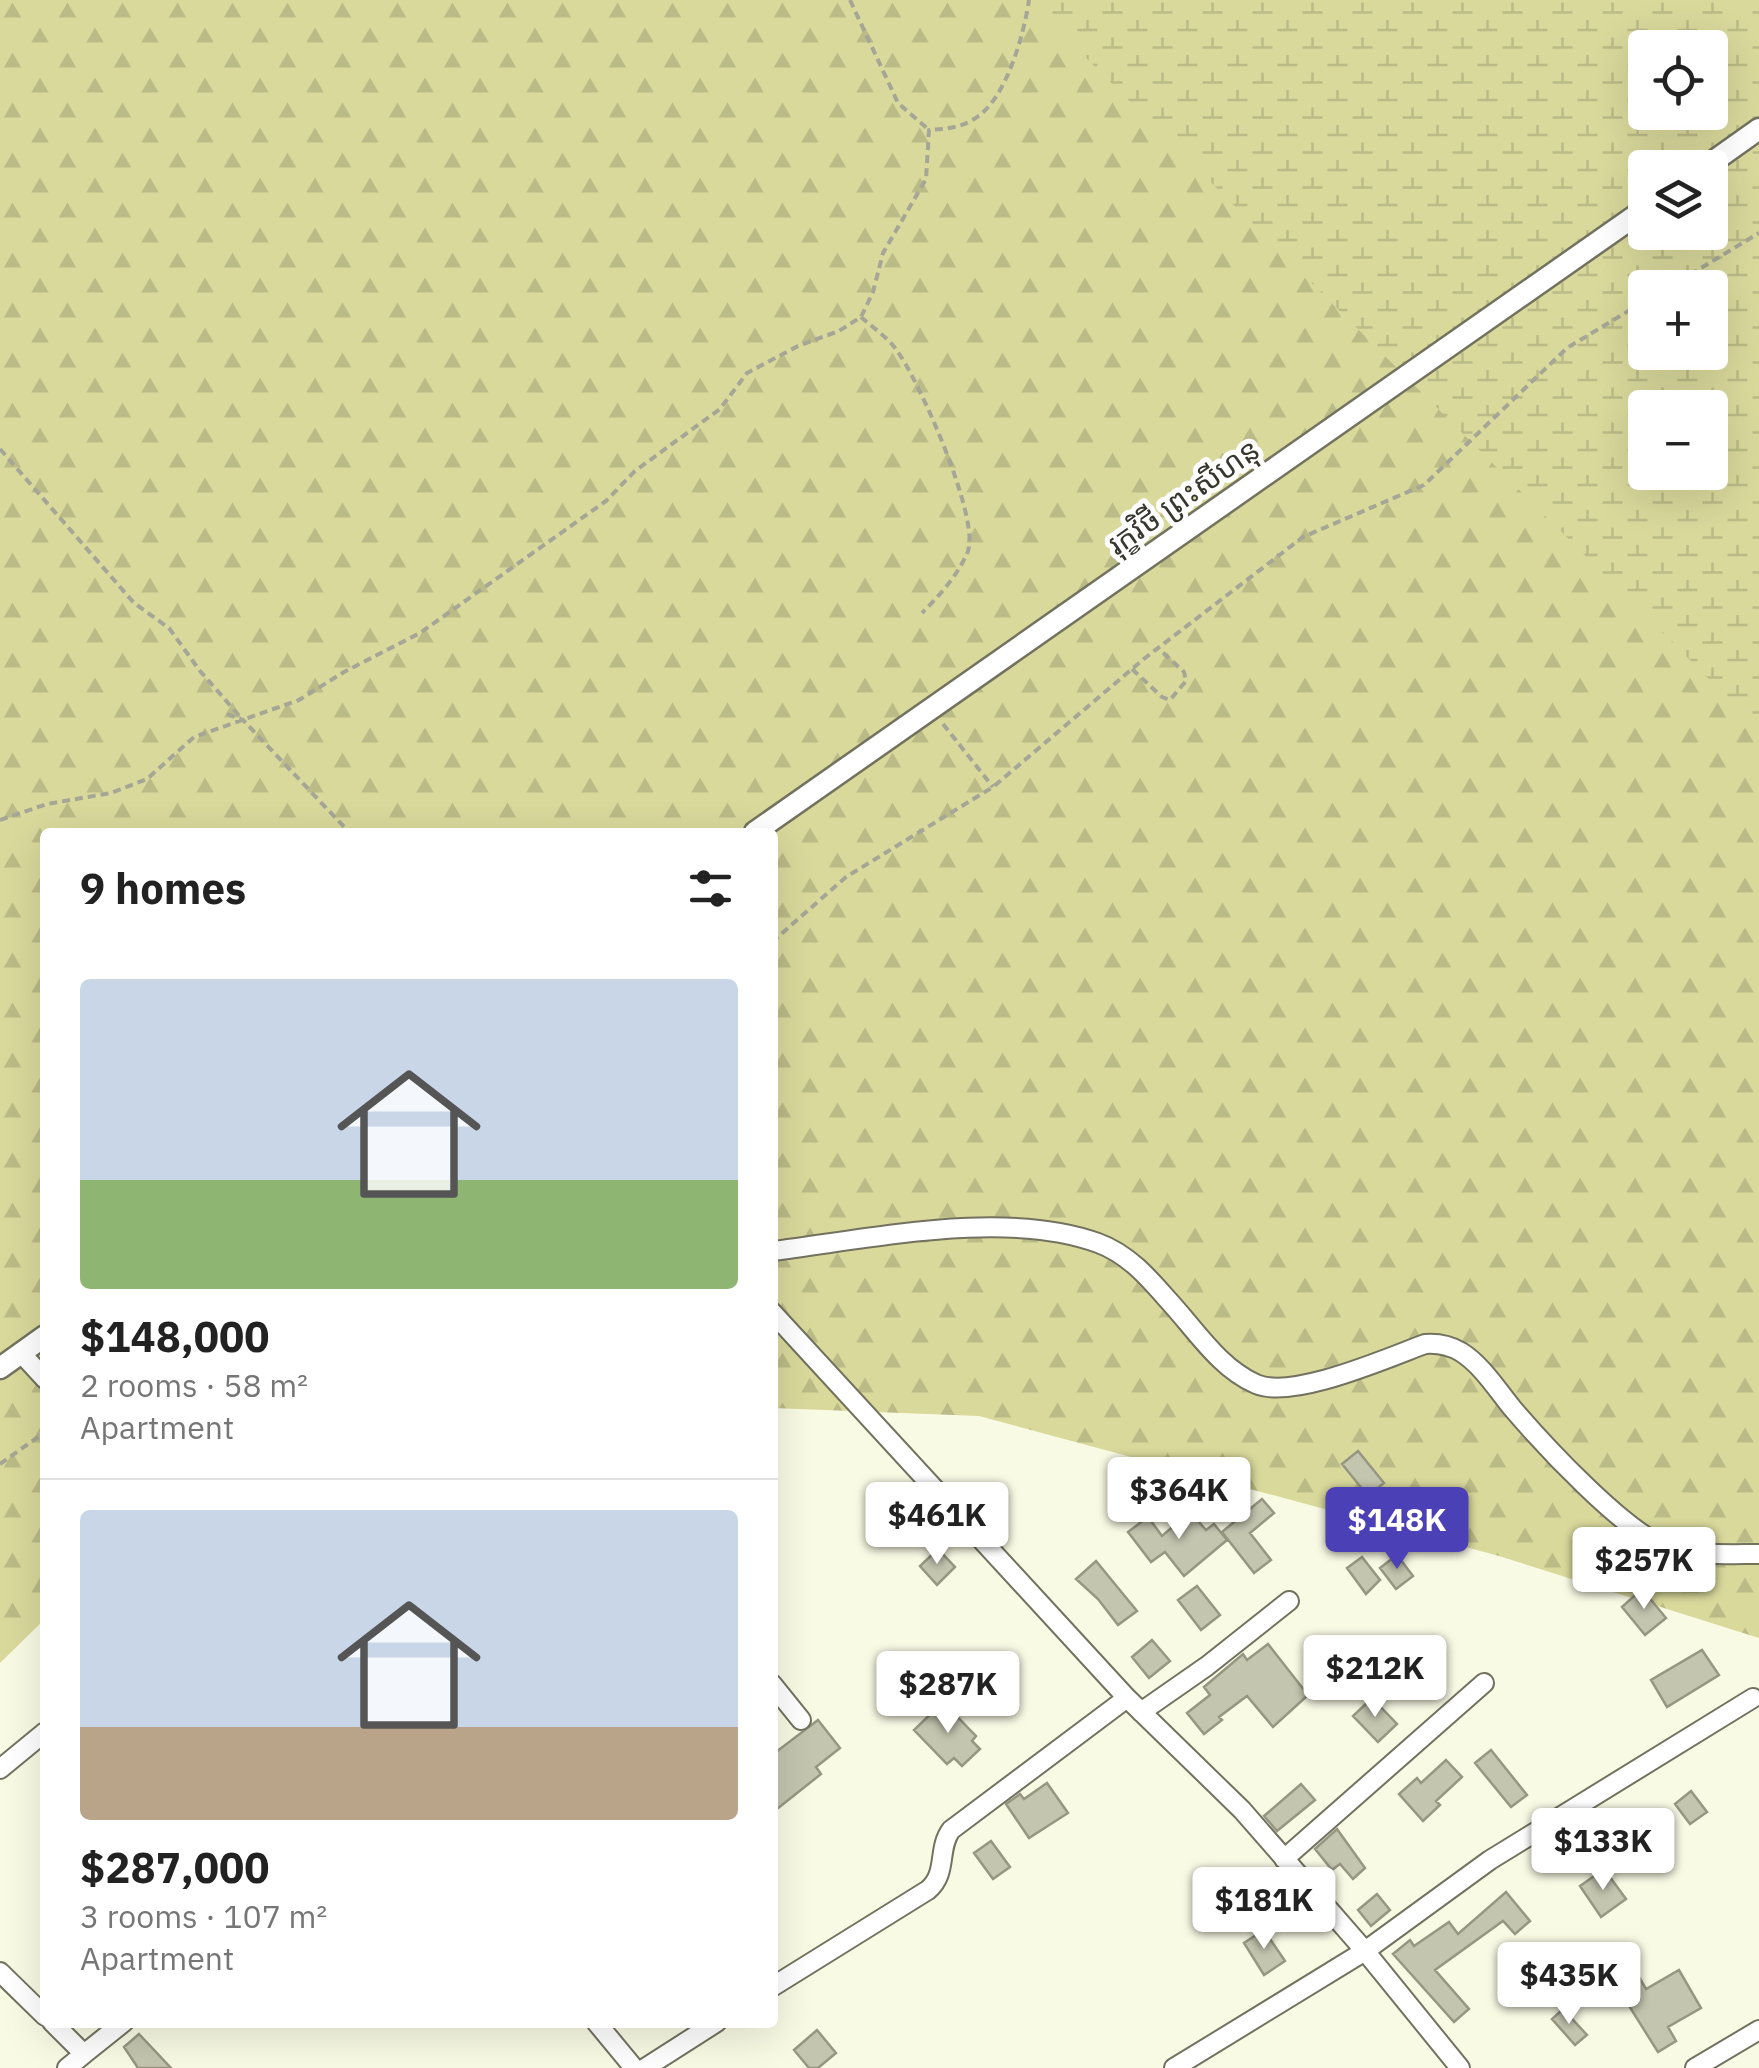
<!DOCTYPE html>
<html lang="en">
<head>
<meta charset="utf-8">
<style>
  body { margin:0; font-family:"IBM Plex Sans","Noto Sans Khmer",sans-serif; background:#f6f6f6; color:#222; height:100vh; display:flex; flex-direction:column; font-size:38px; white-space:nowrap }
  * { box-sizing:border-box; margin:0 }
  p { font-size:32px; color:#767676 }
  .icon { flex:none; width:55px; height:55px; fill:none; stroke:currentColor; stroke-width:2; stroke-linecap:round; stroke-linejoin:round }
  .map { position:relative; flex:1; overflow:hidden }
  .side { position:absolute; left:40px; top:828px; width:738px; height:1200px; display:flex; flex-direction:column; background:#fff; border-radius:10px; box-shadow:0 10px 40px #0002 }
  .side>* { flex:none }
  .tools { position:absolute; left:1628px; top:30px; display:grid; gap:20px }
  .tools a { display:grid; place-items:center; width:100px; height:100px; border-radius:10px; background:#fff; box-shadow:0 10px 40px #0002; font-size:50px }
  .price { position:absolute; translate:-50% -85px; padding:0 22px; border-radius:10px; background:#fff; color:#222; font-size:32px; line-height:65px; filter:drop-shadow(0 2px 5px #0008) }
  .price::after { content:''; position:absolute; left:50%; top:60px; width:30px; height:22px; margin-left:-15px; background:inherit; clip-path:polygon(0 0,100% 0,50% 100%) }
  .price.selected { background:#4c40b7; color:#fff }
  ul { padding:0; list-style:none }
  li { display:grid; align-content:center; gap:20px; height:530px; padding:0 40px }
  li+li { border-top:2px solid #e0e0e0 }
  li span { display:grid; place-items:center; height:310px; border-radius:10px; color:#555 }
  li>.icon { margin-inline-start:auto }
  span .icon { width:180px; height:180px; fill:#fffc; stroke-width:1 }
  li b { font-size:42px }
  h2 { display:flex; justify-content:space-between; align-items:center; height:120px; padding:0 40px; font-size:42px }
  .map>svg:first-child { display:block }
  .forest { fill:url(#forest-firs); fill-rule:evenodd }
  .wetland { fill:url(#wetland-marsh); fill-rule:evenodd }
  .building { fill:#c4c5af; stroke:#969682; stroke-width:2.5 }
  .lines { fill:none; stroke-linecap:round; stroke-linejoin:round }
  .minor-casing { stroke:#72725f; stroke-width:22 }
  .tertiary-casing { stroke:#72725f; stroke-width:25 }
  .path { stroke:#a5a696; stroke-width:4; stroke-dasharray:8 5; stroke-linecap:butt }
  .minor { stroke:#fff; stroke-width:18 }
  .tertiary { stroke:#fff; stroke-width:20 }
  .labels { text-anchor:middle; dominant-baseline:central; stroke-width:10; stroke-linejoin:round; paint-order:stroke }
  .street-label { font-size:30px; fill:#37372f; stroke:#fff }
</style>
</head>
<body>
<div class="map">
<svg width="1759" height="2068" viewBox="0 0 1759 2068">
  <defs>
    <pattern id="forest-firs" width="22" height="20" patternUnits="userSpaceOnUse" patternTransform="scale(2.5)"><rect width="22" height="20" fill="#d9d99c"/><path d="M5 1l3.5 6h-7zM16 11l3.5 6h-7z" fill="#bbbb87"/></pattern>
    <pattern id="wetland-marsh" width="20" height="14" patternUnits="userSpaceOnUse" patternTransform="scale(2.5)"><rect width="20" height="14" fill="#d9d99c"/><path d="M1 5h8M5 5V1M11 12h8M15 12V8" fill="none" stroke="#bbbb87"/></pattern>
  </defs>
  <rect width="100%" height="100%" fill="#f9fae4"/>
  <path class="forest" d="M0 0H1759V1638L1499 1556 979 1416 773 1408 772 832H45V1619L0 1663ZM1645 48H1710V112H1645ZM1645 168H1710V232H1645ZM1645 288H1710V352H1645ZM1645 408H1710V472H1645Z"/>
  <path class="wetland" d="M1028 0H1759V729ZM1645 48H1710V112H1645ZM1645 168H1710V232H1645ZM1645 288H1710V352H1645ZM1645 408H1710V472H1645Z"/>
  <path class="building" d="M1358 1451 1384 1483 1368 1496 1342 1464Z
    M1262 1499 1274 1513 1250 1533 1271 1560 1254 1573 1222 1532Z
    M1190 1512 1206 1530 1214 1524 1227 1540 1184 1576 1165 1552 1151 1562 1128 1532 1148 1517 1162 1536Z
    M938 1549 955 1567 937 1585 920 1566Z
    M1397 1555 1413 1576 1396 1589 1380 1568Z
    M1362 1557 1380 1580 1366 1594 1347 1568Z
    M1096 1561 1137 1611 1118 1625 1098 1599 1076 1579Z
    M1197 1586 1220 1615 1201 1630 1178 1600Z
    M1642 1589 1666 1618 1645 1635 1622 1607Z
    M1152 1640 1170 1661 1149 1678 1132 1657Z
    M1268 1644 1308 1695 1273 1727 1247 1696 1219 1717 1222 1720 1204 1734 1187 1713 1210 1695 1204 1687 1243 1654 1247 1660Z
    M1702 1650 1719 1675 1667 1707 1651 1680Z
    M1372 1698 1397 1724 1378 1742 1353 1716Z
    M943 1702 976 1736 972 1741 980 1749 962 1766 954 1758 947 1764 914 1730Z
    M818 1720 840 1748 816 1767 821 1774 772 1813V1755Z
    M1491 1750 1527 1795 1511 1807 1475 1763Z
    M1446 1760 1462 1777 1436 1801 1440 1805 1423 1821 1399 1794 1417 1778 1421 1783Z
    M1047 1783 1068 1813 1029 1838 1006 1804 1020 1794 1024 1799Z
    M1301 1784 1315 1800 1277 1831 1264 1816Z
    M1691 1791 1707 1812 1690 1824 1675 1804Z
    M1337 1829 1365 1868 1353 1879 1340 1864 1332 1870 1315 1849Z
    M991 1841 1010 1867 993 1879 974 1853Z
    M1604 1869 1626 1899 1601 1917 1580 1886Z
    M1506 1892 1530 1921 1515 1934 1503 1921 1435 1970 1469 2009 1454 2022 1393 1954 1410 1940 1414 1946 1449 1922 1458 1934Z
    M1377 1894 1390 1910 1371 1926 1358 1910Z
    M1264 1930 1285 1961 1264 1975 1244 1943Z
    M1635 1970 1646 1989 1679 1970 1701 2008 1668 2027 1676 2041 1658 2052 1614 1982Z
    M1563 2009 1587 2035 1575 2045 1552 2019Z
    M817 2030 836 2053 818 2068H809L794 2050Z
    M139 2034 171 2068H138L124 2047Z"/>
  <g class="lines">
    <defs>
      <path id="minor" d="M772 1251C870 1239 1005 1209 1098 1243 1128 1254 1148 1277 1168 1300 1195 1329 1219 1368 1256 1384 1292 1400 1387 1358 1425 1344 1438 1343 1449 1345 1461 1352 1482 1365 1498 1391 1513 1409 1543 1444 1626 1534 1667 1547 1696 1556 1729 1554 1759 1554
        M772 1312 1127 1698 1242 1810 1365 1951 1460 2068
        M21 1353 45 1379
        M772 1684 801 1720
        M1141 1712 1207 1666 1289 1601
        M0 1769 45 1732
        M1284 1859 1484 1683
        M0 1972 45 2016
        M772 1987 928 1890C948 1873 937 1849 951 1830L1127 1698
        M52 2022 84 2054 67 2068
        M596 2022 634 2068
        M84 2054 124 2022
        M645 2068 717 2022
        M1174 2068 1365 1951 1490 1860 1753 1698
        M1695 2068 1759 2030"/>
      <path id="tertiary" d="M1704 168 1759 129
        M755 832 1645 209
        M0 1368 45 1336"/>
    </defs>
    <use href="#minor" class="minor-casing"/>
    <use href="#tertiary" class="tertiary-casing"/>
    <path class="path" d="M850 0 898 103 929 130
      M1668 288 1759 233
      M861 317C872 327 886 336 895 348 918 377 980 518 968 551 959 574 939 596 922 613
      M0 449 134 603 169 628 200 671 243 720
      M1132 669 1162 697 1170 700 1186 681 1184 672 1158 648
      M227 714 243 720 349 832
      M943 724 993 787
      M0 820 47 804 111 793 147 779 194 737 299 700 344 672 420 633 606 501 635 471 720 409 747 373 798 346 839 331 861 317 873 292 883 253 926 179 929 130C945 129 960 128 974 119 1006 101 1024 34 1029 0
      M772 942 846 877 993 787 1145 658 1303 537 1424 485 1567 348 1645 301
      M0 1464 45 1432"/>
    <use href="#minor" class="minor"/>
    <use href="#tertiary" class="tertiary"/>
  </g>
  <g class="labels">
    <g class="street-label">
      <text transform="translate(1183 496) rotate(-35)">រុក្ខវិថី ព្រះសីហនុ</text>
    </g>
  </g>
</svg>
<div class="tools">
<a><svg class="icon" aria-label="locate" viewBox="0 0 24 24"><circle cx="12" cy="12" r="6"/><path d="M12 2v4M12 18v4M2 12h4M18 12h4"/></svg></a>
<a><svg class="icon" aria-label="layers" viewBox="0 0 24 24"><path d="M12 4l9 5-9 5-9-5zM3 14l9 5 9-5"/></svg></a>
<a>+</a>
<a>−</a>
</div>
<b class="price" style="left:1179px;top:1542px">$364K</b>
<b class="price" style="left:937px;top:1567px">$461K</b>
<b class="price selected" style="left:1397px;top:1572px">$148K</b>
<b class="price" style="left:1644px;top:1612px">$257K</b>
<b class="price" style="left:1375px;top:1720px">$212K</b>
<b class="price" style="left:948px;top:1736px">$287K</b>
<b class="price" style="left:1603px;top:1893px">$133K</b>
<b class="price" style="left:1264px;top:1952px">$181K</b>
<b class="price" style="left:1569px;top:2027px">$435K</b>
<section class="side">
<h2>9 homes<svg class="icon" aria-label="filters" viewBox="0 0 24 24"><path d="M4 7h16M4 17h16"/><circle cx="9" cy="7" r="2"/><circle cx="15" cy="17" r="2"/></svg></h2>
<ul>
<li><span style="background:linear-gradient(#c9d6e8 65%,#8fb573 0)"><svg class="icon" aria-label="home" viewBox="0 0 24 24"><path d="M3 11l9-7 9 7M6 9v11h12V9"/></svg></span><div><b>$148,000</b><p>2 rooms · 58 m²</p><p>Apartment</p></div></li>
<li><span style="background:linear-gradient(#c9d6e8 70%,#b9a48a 0)"><svg class="icon" aria-label="home" viewBox="0 0 24 24"><path d="M3 11l9-7 9 7M6 9v11h12V9"/></svg></span><div><b>$287,000</b><p>3 rooms · 107 m²</p><p>Apartment</p></div></li>
</ul>
</section>
</div>
</body>
</html>
